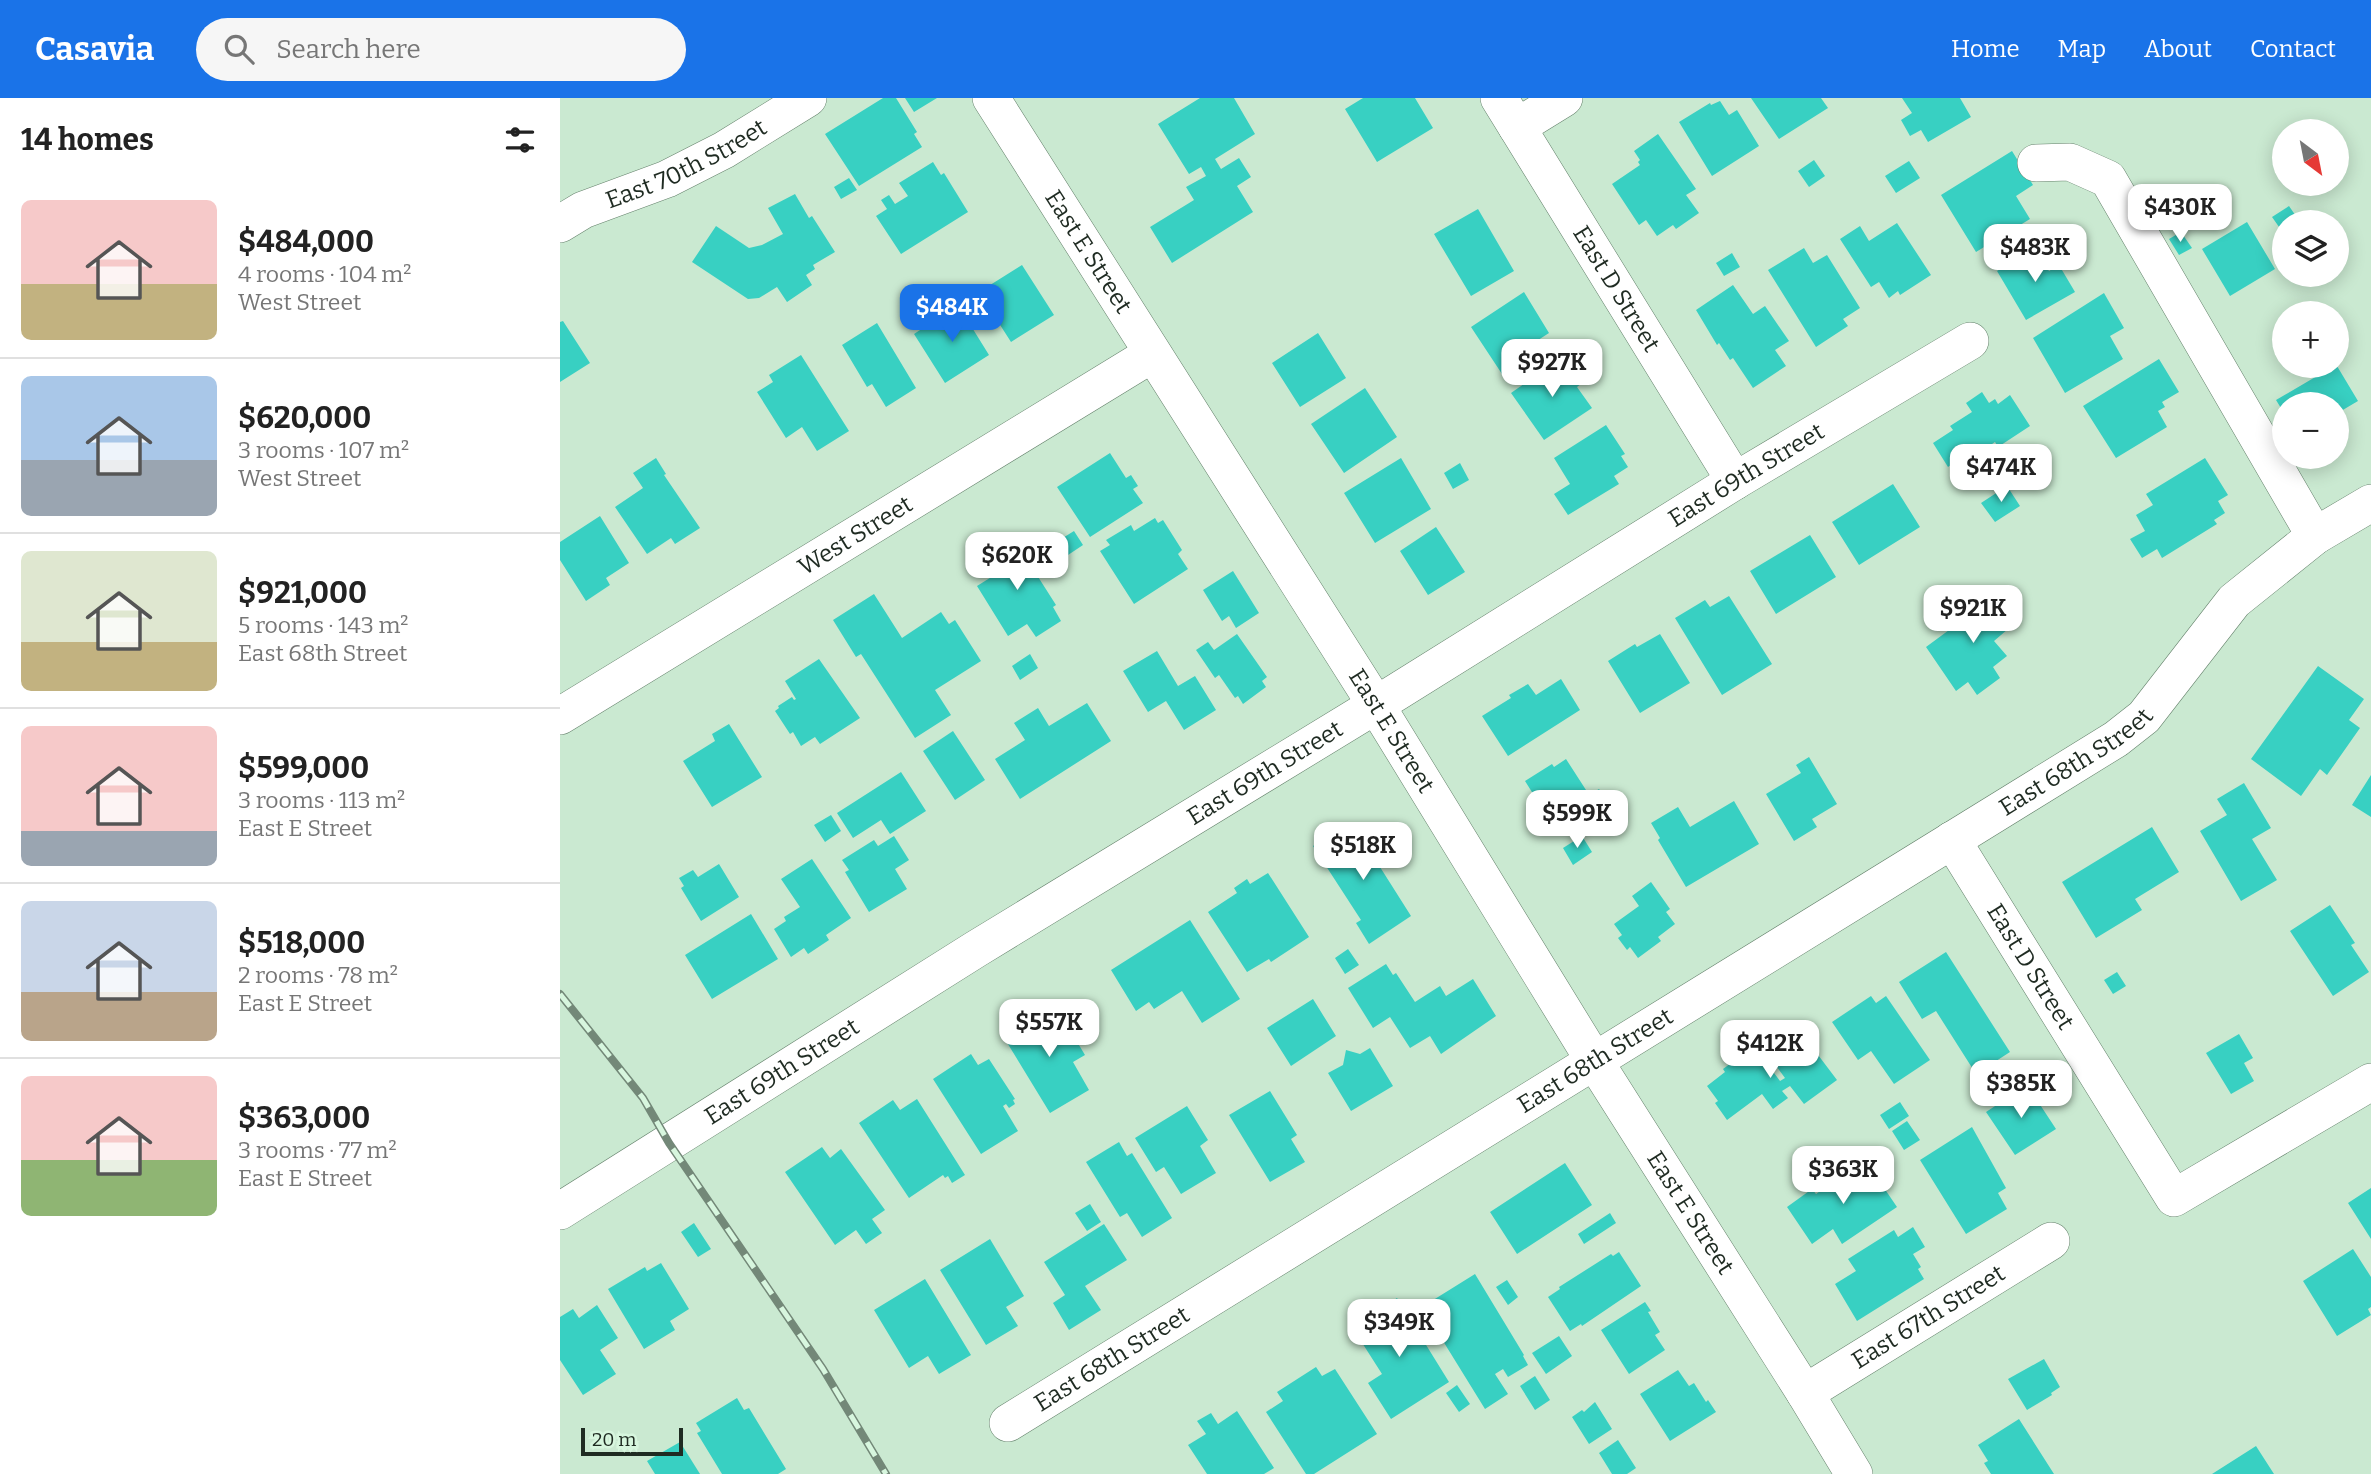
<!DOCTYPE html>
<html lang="en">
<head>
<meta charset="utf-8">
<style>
  body { margin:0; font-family:Bitter,serif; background:#f6f6f6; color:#222; height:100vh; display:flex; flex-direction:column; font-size:26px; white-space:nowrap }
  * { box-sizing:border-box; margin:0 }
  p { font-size:23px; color:#767676 }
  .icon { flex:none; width:38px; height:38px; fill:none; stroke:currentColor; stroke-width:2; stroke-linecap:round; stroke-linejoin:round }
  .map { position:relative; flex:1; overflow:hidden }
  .panel { display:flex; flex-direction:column; background:#fff; width:560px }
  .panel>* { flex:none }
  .needle { width:46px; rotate:148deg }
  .fabs { position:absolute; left:1712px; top:21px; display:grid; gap:14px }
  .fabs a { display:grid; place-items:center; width:77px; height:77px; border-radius:50%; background:#fff; box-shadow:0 4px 18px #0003; font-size:35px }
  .scale { position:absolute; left:21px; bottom:18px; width:102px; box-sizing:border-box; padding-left:7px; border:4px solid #1f2b22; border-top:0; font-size:19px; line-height:24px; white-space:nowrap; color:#1f2b22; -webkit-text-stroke:5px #d7f6de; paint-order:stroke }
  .price { position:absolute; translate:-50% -60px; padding:0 16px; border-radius:14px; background:#fff; color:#222; font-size:23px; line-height:46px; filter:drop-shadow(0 2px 4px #0008) }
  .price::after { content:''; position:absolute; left:50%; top:42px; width:21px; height:16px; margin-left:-10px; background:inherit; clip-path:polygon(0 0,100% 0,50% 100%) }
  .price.selected { background:#1a73e8; color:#fff }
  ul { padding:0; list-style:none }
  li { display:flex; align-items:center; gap:21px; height:175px; padding:0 21px }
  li+li { border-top:2px solid #e0e0e0 }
  li span { display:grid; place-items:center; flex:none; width:196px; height:140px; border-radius:10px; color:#555 }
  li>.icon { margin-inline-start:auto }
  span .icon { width:84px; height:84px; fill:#fffc; stroke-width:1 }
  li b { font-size:30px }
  h2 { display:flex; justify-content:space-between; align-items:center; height:84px; padding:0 21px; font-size:30px }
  header { display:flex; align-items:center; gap:42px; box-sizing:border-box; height:98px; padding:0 35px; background:#1a73e8; color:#fff }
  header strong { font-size:33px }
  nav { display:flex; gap:38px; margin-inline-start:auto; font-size:24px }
  .search { width:490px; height:63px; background:#f6f6f6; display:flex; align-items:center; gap:18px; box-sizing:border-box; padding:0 24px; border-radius:38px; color:#767676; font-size:26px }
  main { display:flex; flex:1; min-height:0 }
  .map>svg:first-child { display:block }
  .building { fill:#38d0c2 }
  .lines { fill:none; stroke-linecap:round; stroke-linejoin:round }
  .street-casing { stroke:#65826c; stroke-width:38 }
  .street { stroke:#fff; stroke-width:37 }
  .rail-casing { stroke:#738878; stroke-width:8 }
  .rail { stroke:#d7f6de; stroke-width:5; stroke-dasharray:16; stroke-linecap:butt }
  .labels { text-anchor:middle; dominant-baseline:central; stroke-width:7; stroke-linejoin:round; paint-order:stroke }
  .street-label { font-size:24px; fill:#1f2b22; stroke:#d7f6de }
</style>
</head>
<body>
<header>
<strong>Casavia</strong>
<div class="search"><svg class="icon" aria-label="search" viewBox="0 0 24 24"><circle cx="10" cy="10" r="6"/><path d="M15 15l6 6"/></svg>Search here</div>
<nav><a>Home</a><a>Map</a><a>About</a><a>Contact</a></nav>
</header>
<main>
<section class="panel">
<h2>14 homes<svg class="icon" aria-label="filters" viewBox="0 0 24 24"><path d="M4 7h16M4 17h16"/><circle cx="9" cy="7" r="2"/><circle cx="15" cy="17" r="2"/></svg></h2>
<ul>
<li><span style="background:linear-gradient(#f6c9c9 60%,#c2b280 0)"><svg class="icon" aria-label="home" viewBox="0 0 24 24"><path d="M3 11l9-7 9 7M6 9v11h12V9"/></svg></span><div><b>$484,000</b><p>4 rooms · 104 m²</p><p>West Street</p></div></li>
<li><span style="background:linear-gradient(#a9c7e8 60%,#9aa5b1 0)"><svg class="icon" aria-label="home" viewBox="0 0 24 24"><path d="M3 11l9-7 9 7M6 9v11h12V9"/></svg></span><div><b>$620,000</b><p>3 rooms · 107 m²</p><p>West Street</p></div></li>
<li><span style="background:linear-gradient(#dfe7d0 65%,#c2b280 0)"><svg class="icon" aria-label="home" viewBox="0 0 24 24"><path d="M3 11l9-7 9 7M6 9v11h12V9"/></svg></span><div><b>$921,000</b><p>5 rooms · 143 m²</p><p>East 68th Street</p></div></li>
<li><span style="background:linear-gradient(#f6c9c9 75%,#9aa5b1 0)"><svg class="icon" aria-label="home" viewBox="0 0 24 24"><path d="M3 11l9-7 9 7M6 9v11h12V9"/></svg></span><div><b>$599,000</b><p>3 rooms · 113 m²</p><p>East E Street</p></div></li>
<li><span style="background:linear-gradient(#c9d6e8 65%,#b9a48a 0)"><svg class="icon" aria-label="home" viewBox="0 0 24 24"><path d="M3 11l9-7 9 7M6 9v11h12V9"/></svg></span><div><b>$518,000</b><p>2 rooms · 78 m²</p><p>East E Street</p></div></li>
<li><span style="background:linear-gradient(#f6c9c9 60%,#8fb573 0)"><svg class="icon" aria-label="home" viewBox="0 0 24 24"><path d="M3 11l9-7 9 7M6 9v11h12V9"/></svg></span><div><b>$363,000</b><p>3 rooms · 77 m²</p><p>East E Street</p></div></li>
</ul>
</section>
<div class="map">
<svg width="1811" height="1376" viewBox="0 0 1811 1376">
  <rect width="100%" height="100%" fill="#cae9d1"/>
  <path class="building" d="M323 0H336L357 34 354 36 362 49 299 88 265 36Z
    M345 0H377L354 14Z
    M640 0H674L695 36 655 61 661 71 679 60 691 79 677 88 693 114 612 165 590 129 634 102 626 89 646 78 641 69 629 76 598 26Z
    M803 0H855L873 30 817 64 785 11Z
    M1191 0H1261L1268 10 1219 41Z
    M1342 0H1400L1411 19 1368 44 1361 32 1350 38 1341 22 1352 15Z
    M1160 3 1169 17 1177 12 1199 48 1152 78 1119 24 1150 5 1151 7Z
    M1098 36 1136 91 1126 97 1139 115 1116 131 1113 127 1097 138 1086 122 1079 127 1052 86 1080 67 1078 64 1080 62 1074 53Z
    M1452 53 1473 87 1456 98 1470 121 1416 154 1381 97Z
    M1254 62 1265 78 1249 89 1238 73Z
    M1349 63 1360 80 1336 95 1325 78Z
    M373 64 381 77 384 75 408 114 341 156 316 118 327 111 321 102 329 97 335 106 348 98 339 85Z
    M289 80 297 92 281 101 274 89Z
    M235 96 249 120 252 118 275 154 253 167 255 171 246 177 252 187 227 204 217 189 199 200 188 201 132 164 156 128 189 150 202 147 223 136 208 110Z
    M1729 108 1740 124H1724V136L1712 119Z
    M918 111 954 173 911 198 874 136Z
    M1687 124 1715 171 1670 198 1642 151Z
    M1337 125 1371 177 1340 197 1338 193 1329 200 1319 184 1311 189 1280 141 1300 128 1309 143Z
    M1621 134 1632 150 1619 157 1609 141Z
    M1244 150 1253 165 1267 157 1300 210 1283 221 1288 228 1256 249 1208 172Z
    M1475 150 1489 173 1499 167 1515 194 1466 222 1437 173Z
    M1172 155 1180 169 1164 178 1156 165Z
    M462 167 494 217 451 244 419 194Z
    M1173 187 1193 216 1205 208 1229 243 1215 252 1226 268 1193 290 1173 260 1170 262 1159 245 1157 247 1136 212Z
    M964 194 989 235 972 246 976 253 942 276 911 229Z
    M1544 195 1564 230 1550 238 1563 261 1505 295 1473 240Z
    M398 207 429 257 385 285 354 236Z
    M3 223 30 265 0 284V224Z
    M317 225 356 290 326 309 312 286 307 289 282 247Z
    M758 235 786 280 740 309 712 265Z
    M241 257 289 333 257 353 242 329 226 340 197 294 213 284 209 277Z
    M1005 260 1022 285 1017 289 1032 310 984 342 951 295 968 283 966 280 972 276 975 280 980 277 978 274 988 267 990 270Z
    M1599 261 1619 294 1602 304 1605 309 1598 313 1607 329 1556 360 1523 308Z
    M1774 268H1777L1798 303 1776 316V306H1724V315L1716 302Z
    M805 290 837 339 784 375 751 326Z
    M1422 294 1429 305 1435 301 1438 306 1450 297 1470 328 1438 349 1435 344 1398 369 1395 364 1388 369 1373 345 1393 332 1390 328 1412 314 1406 305Z
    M1046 327 1065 356 1061 358 1068 369 1054 378 1059 386 1008 417 994 396 1010 386 994 360Z
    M550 355 566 380 571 377 578 388 573 391 583 405 530 439 497 389Z
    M96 360 106 376 104 377 140 430 115 446 111 440 87 456 55 409 83 390 73 375Z
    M841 360 871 411 815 445 784 395Z
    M1645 360 1668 397 1658 403 1665 415 1654 422 1657 426 1602 460 1597 451 1582 460 1570 441 1585 433 1576 417 1593 407 1586 396Z
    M900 365 909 382 893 391 884 375Z
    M1333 386 1360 429 1299 467 1272 424Z
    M1447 388 1460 408 1435 424 1421 405Z
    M40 418 69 465 46 480 50 487 26 503 0 462V444Z
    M595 420 598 425 603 422 622 452 618 456 628 471 574 506 540 453 550 447 546 442 571 427 574 433Z
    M876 429 905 474 868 497 840 453Z
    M514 433 523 447 502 461 493 446Z
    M1250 437 1276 479 1216 516 1190 473Z
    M454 441 496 507 493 509 501 523 476 539 467 526 448 538 417 488 433 478 422 461Z
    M673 473 699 515 676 530 669 518 662 523 643 492Z
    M1428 491 1455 525 1434 543 1447 558 1433 569 1440 580 1417 597 1408 584 1396 593 1366 549 1404 521 1399 515Z
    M314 496 342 540 381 514 389 526 395 522 421 563 375 592 391 617 355 640 301 556 296 559 273 522Z
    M1169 498 1212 566 1162 597 1115 520 1145 502 1150 509Z
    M677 536 707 579 702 583 706 589 683 606 678 598 675 600 659 577 655 580 636 552 648 544 654 552Z
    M1100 536 1130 585 1080 615 1048 563 1075 546 1077 549Z
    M597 553 618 588 635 578 656 612 624 632 606 603 588 614 563 573Z
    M470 556 478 570 460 582 452 568Z
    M259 561 300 620 260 646 255 639 241 648 233 634 230 636 215 613 219 610 218 608 232 599 234 602 236 601 225 583Z
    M1758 568 1804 601 1789 622 1800 630 1767 677 1760 671 1741 698 1691 661Z
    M1001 581 1020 612 948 658 922 618 951 600 949 597 968 586 976 597Z
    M527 605 551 643 460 701 435 661 465 642 454 625 478 610 489 628Z
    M169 626 202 679 152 709 123 663 155 643 152 636Z
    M393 633 425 682 395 702 363 653Z
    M1249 659 1277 706 1252 721 1257 729 1234 743 1206 696 1241 675 1236 667Z
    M1006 661 1026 692 1013 701 1019 711 995 724 990 716 987 718 965 683 992 666 994 669Z
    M341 674 366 713 330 736 321 722 293 740 277 715Z
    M1811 677V719L1792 707Z
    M1684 685 1711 730 1692 741 1717 782 1681 803 1640 733 1667 717 1657 701Z
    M1039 691 1047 702 1036 709 1029 697Z
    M1174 703 1199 746 1126 789 1098 742 1100 740 1091 725 1118 709 1130 729Z
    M271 717 281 733 265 744 254 727Z
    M791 724 811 755 816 751 825 765 820 769 851 818 809 846 796 825 801 822 753 748Z
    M1592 729 1619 774 1575 801 1582 812 1536 840 1502 784Z
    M334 738 349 762 335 771 347 791 309 814 285 774 289 772 282 762 314 742 318 748Z
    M1022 738 1032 754 1013 767 1003 750Z
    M252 761 291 820 266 837 269 842 248 856 244 850 231 859 214 831 226 823 224 819 240 809 221 781Z
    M159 766 179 799 141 823 121 790 124 788 119 780 133 772 138 779Z
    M708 775 749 839 711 864 709 861 687 874 648 814 677 795 674 790 687 781 690 786Z
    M1091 784 1110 811 1106 814 1115 826 1098 839 1101 843 1078 860 1070 849 1067 852 1058 840 1062 837 1054 826 1079 808 1072 798Z
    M1770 807 1795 845 1791 847 1809 874 1773 898 1730 833Z
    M191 816 218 861 152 901 125 857Z
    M630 822 680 901 642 925 622 893 594 911 589 904 576 913 551 872Z
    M788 851 799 867 785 876 775 860Z
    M1386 854 1450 954 1416 976 1376 913 1362 921 1339 884Z
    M826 866 833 877 836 875 855 904 880 888 886 898 913 881 936 918 881 956 870 938 850 950 830 919 813 930 788 890Z
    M1557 874 1566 888 1553 896 1544 882Z
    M1311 898 1316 905 1326 898 1370 962 1334 986 1311 953 1298 962 1272 924Z
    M753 901 776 938 731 968 707 930Z
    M482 915 488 924 501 917 525 957 513 964 529 992 490 1015 443 938Z
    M1679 936 1693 960 1684 965 1694 983 1671 996 1646 955Z
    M1249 945 1277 982 1244 1006 1230 988 1222 993 1228 1000 1213 1011 1202 996 1167 1022 1155 1005 1158 1003 1147 988 1165 974 1163 971 1194 948 1220 983 1225 980 1217 969Z
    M810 950 833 988 791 1013 768 975 783 967 786 952 800 956Z
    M411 956 418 967 429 961 455 1001 453 1002 455 1006 449 1010 446 1006 443 1008 458 1033 421 1056 373 981Z
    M1467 987 1496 1031 1455 1057 1426 1014Z
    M710 993 737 1037 731 1041 745 1064 710 1084 669 1017Z
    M357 1001 405 1077 392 1085 388 1078 385 1080 383 1077 349 1100 299 1025 333 1002 340 1012Z
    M1340 1004 1349 1018 1329 1031 1320 1017Z
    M627 1008 648 1042 640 1048 656 1075 621 1096 604 1069 596 1074 575 1040Z
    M1347 1023 1360 1042 1344 1052 1332 1033Z
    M1412 1029 1446 1090 1438 1095 1447 1111 1406 1136 1360 1062Z
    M559 1044 567 1058 572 1055 612 1120 582 1139 567 1115 560 1119 526 1064Z
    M262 1049 270 1060 281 1051 325 1112 312 1121 322 1135 306 1146 296 1132 275 1147 225 1074Z
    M1305 1062 1337 1109 1282 1146 1273 1131 1252 1146 1227 1109 1252 1091 1256 1096Z
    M1005 1065 1032 1107 957 1156 930 1114Z
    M1811 1090V1141L1788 1105Z
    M530 1106 541 1124 527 1133 515 1115Z
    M1050 1115 1056 1125 1024 1146 1018 1136Z
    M134 1125 151 1151 138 1159 121 1134Z
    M544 1126 567 1162 525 1188 541 1212 509 1232 493 1205 505 1197 484 1164Z
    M1353 1129 1365 1149 1353 1156 1361 1169 1358 1171 1364 1181 1297 1223 1275 1186 1296 1173 1288 1161 1334 1132 1338 1139Z
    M430 1141 464 1198 446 1209 458 1228 426 1247 380 1172Z
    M1793 1151 1811 1179V1209L1808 1211 1811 1217 1777 1238 1743 1183Z
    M1059 1154 1081 1188 1022 1228 1021 1226 1010 1233 988 1199 1000 1191 999 1189 1051 1156 1053 1158Z
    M101 1165 129 1211 110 1223 115 1232 84 1251 48 1191 85 1169 87 1173Z
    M915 1176 964 1257 963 1258 968 1267 948 1279 943 1271 935 1276 948 1296 925 1311 862 1209Z
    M365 1181 411 1257 379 1276 368 1258 349 1270 314 1212Z
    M947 1182 958 1199 948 1207 936 1189Z
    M837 1200 889 1284 831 1321 808 1285 822 1276 792 1229Z
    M1085 1204 1091 1213 1088 1214 1100 1234 1095 1237 1105 1252 1069 1276 1041 1232Z
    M37 1207 58 1240 40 1252 56 1276 23 1297 0 1262V1219L13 1211 19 1220Z
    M999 1238 1012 1258 986 1276 972 1255Z
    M1484 1261 1500 1289 1491 1295 1492 1297 1467 1312 1448 1281Z
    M756 1269 762 1278 775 1271 817 1336 754 1376H746L706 1314 723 1303 717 1294Z
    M1118 1272 1129 1288 1134 1285 1146 1304 1148 1302 1156 1314 1110 1343 1080 1296Z
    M975 1278 990 1302 975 1312 960 1288Z
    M897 1287 910 1306 899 1314 886 1295Z
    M177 1300 184 1312 189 1310 226 1371 218 1376H162L137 1335 141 1333 136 1325Z
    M1035 1304 1052 1331 1029 1346 1012 1319 1022 1312 1024 1314Z
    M677 1313 714 1370 704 1376H647L628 1347 646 1336 637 1323 651 1315 658 1326Z
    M1459 1321 1494 1376H1431L1424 1365 1428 1363 1418 1347Z
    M1058 1342 1076 1370 1067 1376H1052L1039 1355Z
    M120 1344 140 1376H95L87 1363Z
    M1696 1348 1714 1376H1652Z"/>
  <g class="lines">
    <defs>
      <g id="street">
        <path id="s1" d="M431 0 816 607 1035 964 1245 1295 1294 1376"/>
        <path id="s2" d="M939 0 1175 383"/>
        <path d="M957 29 1004 0"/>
        <path d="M1476 65 1510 64 1548 81 1755 438"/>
        <path id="s3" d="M0 126 23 112 107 81 164 52 248 0"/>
        <path id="s4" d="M0 618 592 256"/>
        <path id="s5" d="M1392 742 1614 1100 1811 984"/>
        <path id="s6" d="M0 1113 416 851 816 607 1175 383 1410 243"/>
        <path id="s7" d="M1245 1295 1491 1143"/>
        <path id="s8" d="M448 1325 1556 641 1584 619 1674 503 1755 438 1811 405"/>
      </g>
    </defs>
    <use href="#street" class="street-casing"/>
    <use href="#street" class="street"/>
    <defs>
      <path id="rail" d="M0 896 83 1000 109 1045 263 1271 326 1376"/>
    </defs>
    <use href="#rail" class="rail-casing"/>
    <use href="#rail" class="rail"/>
  </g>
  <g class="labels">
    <g class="street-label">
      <text stroke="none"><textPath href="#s3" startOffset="140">East 70th Street</textPath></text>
      <text stroke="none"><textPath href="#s1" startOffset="182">East E Street</textPath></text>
      <text stroke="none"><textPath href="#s2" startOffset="224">East D Street</textPath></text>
      <text stroke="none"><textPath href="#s6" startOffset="1396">East 69th Street</textPath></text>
      <text stroke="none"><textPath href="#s4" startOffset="346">West Street</textPath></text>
      <text stroke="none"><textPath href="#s1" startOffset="749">East E Street</textPath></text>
      <text stroke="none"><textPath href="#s8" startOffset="1256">East 68th Street</textPath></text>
      <text stroke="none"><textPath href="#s6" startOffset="830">East 69th Street</textPath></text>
      <text stroke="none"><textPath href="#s5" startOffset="149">East D Street</textPath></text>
      <text stroke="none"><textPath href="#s8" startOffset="690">East 68th Street</textPath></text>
      <text stroke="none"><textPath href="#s6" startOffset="262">East 69th Street</textPath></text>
      <text stroke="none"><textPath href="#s1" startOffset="1316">East E Street</textPath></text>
      <text stroke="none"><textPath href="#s7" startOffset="145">East 67th Street</textPath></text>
      <text stroke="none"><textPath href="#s8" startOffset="122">East 68th Street</textPath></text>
    </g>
  </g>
</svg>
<div class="fabs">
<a><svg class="needle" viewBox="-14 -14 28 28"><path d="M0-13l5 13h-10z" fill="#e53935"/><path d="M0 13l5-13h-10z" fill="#767676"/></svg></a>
<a><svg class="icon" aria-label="layers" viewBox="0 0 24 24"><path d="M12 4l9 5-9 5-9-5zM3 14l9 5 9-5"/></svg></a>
<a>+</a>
<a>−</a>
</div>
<div class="scale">20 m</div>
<b class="price" style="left:1620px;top:146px">$430K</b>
<b class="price" style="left:1475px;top:186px">$483K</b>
<b class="price selected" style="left:392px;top:246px">$484K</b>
<b class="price" style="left:992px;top:301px">$927K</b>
<b class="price" style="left:1441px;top:406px">$474K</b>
<b class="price" style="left:457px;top:494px">$620K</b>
<b class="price" style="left:1413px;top:547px">$921K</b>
<b class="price" style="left:1017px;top:752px">$599K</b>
<b class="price" style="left:803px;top:784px">$518K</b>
<b class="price" style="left:489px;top:961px">$557K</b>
<b class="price" style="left:1210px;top:982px">$412K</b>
<b class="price" style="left:1461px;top:1022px">$385K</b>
<b class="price" style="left:1283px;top:1108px">$363K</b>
<b class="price" style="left:839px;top:1261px">$349K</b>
</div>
</main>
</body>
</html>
